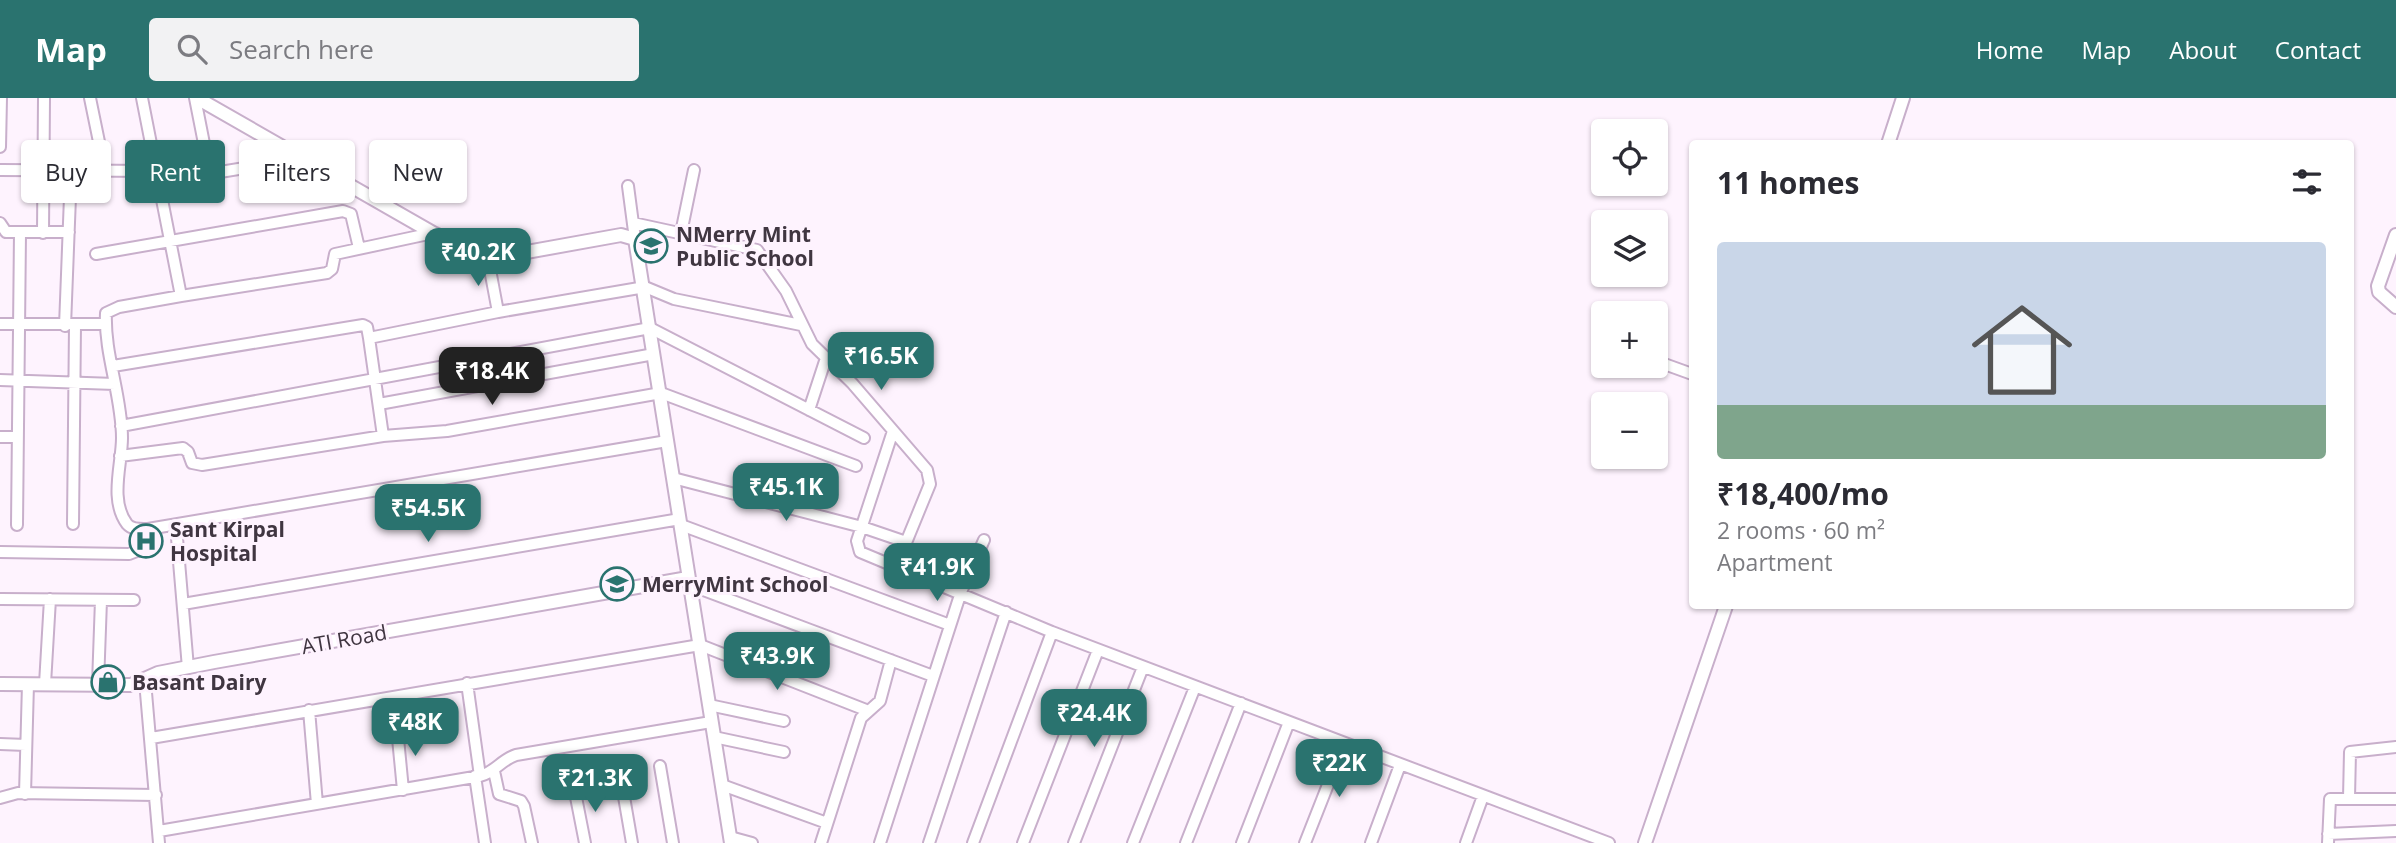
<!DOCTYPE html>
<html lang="en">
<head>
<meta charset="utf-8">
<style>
  body { margin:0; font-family:"Open Sans",sans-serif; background:#f2f2f3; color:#2b2b33; height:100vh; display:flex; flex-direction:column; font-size:26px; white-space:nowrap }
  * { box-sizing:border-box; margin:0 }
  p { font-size:23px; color:#7c7c81 }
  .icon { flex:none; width:38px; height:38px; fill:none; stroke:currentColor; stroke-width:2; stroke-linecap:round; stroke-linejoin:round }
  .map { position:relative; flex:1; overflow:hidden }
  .sheet { position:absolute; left:1689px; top:42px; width:665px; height:469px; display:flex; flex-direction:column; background:#fff; border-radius:7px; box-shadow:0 2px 5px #0004 }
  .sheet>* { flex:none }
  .guide { position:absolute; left:21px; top:42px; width:665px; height:63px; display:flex; gap:14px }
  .buttons { position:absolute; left:1591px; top:21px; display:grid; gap:14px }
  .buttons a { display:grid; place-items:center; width:77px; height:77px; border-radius:7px; background:#fff; box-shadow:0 2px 5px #0004; font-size:35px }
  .price { position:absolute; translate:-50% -60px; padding:0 16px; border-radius:14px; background:#2a736f; color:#fff; font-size:23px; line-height:46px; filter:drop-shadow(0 2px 4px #0008) }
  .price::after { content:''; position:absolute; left:50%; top:42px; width:21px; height:16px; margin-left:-10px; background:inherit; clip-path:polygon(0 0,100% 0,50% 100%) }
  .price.current { background:#222; color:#fff }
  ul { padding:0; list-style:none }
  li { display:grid; align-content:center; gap:14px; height:371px; padding:0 28px }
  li+li { border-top:2px solid #e1e1e2 }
  li span { display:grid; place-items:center; height:217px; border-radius:7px; color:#555 }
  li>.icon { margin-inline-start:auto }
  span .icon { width:126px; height:126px; fill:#fffc; stroke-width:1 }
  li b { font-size:30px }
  h2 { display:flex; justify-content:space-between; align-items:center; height:84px; padding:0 28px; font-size:30px }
  .tag { padding:0 24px; border-radius:7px; background:#fff; box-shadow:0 2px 5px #0004; font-size:24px; line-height:63px }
  .tag.current { background:#2a736f; color:#fff }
  header { display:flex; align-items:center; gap:42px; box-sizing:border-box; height:98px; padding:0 35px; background:#2a736f; color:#fff }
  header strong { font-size:33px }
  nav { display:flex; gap:38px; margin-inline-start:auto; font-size:24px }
  .search { width:490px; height:63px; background:#f2f2f3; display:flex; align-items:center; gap:18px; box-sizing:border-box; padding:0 24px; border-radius:7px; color:#7c7c81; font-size:26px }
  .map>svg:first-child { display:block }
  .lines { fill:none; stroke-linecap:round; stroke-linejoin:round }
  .minor-casing { stroke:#c8afcb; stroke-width:14 }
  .tertiary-casing { stroke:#c8afcb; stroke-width:16 }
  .minor { stroke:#fff; stroke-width:10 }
  .tertiary { stroke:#fff; stroke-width:12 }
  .labels { text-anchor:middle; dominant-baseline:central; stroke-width:6; stroke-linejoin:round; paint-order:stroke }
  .poi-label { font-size:21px; font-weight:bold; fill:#403641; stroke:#fef3fe; text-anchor:start }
  .street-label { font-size:21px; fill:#403641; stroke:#fef3fe }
</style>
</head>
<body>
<header>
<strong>Map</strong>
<div class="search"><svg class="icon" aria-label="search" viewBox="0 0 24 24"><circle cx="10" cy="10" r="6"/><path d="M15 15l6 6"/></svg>Search here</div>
<nav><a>Home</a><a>Map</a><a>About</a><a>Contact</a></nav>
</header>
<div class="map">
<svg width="2396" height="745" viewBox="0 0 2396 745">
  <rect width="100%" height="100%" fill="#fef3fe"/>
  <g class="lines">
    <defs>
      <path id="minor" d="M90 0 105 73
        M142 0 181 198
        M195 0 210 76
        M0 49 1 0
        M0 72 156 73
        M159 84 300 61
        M628 88 635 141
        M0 125 6 134H69
        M633 125 757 152 786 193 812 246 852 285 927 372 930 386 896 469
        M43 135 44 0
        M681 135 694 72
        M96 156 343 113 351 116 359 150
        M488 161 498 214
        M0 226H106
        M65 228 71 73
        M369 240 498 214 645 189 674 201 801 227
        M1656 263 1692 276
        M113 268 363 227 367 229 369 240 383 338
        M0 282 115 286
        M379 306 654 256
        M809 312 826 260
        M121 328 650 230 864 340
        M893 333 857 443 860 454 1052 534 1609 745
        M0 339H17
        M120 358 183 350 188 354 192 365 202 367 383 338 447 333 661 295 856 368
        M673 380 862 429 906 444
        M73 426 75 227
        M17 427 20 135
        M681 427 950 527
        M176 428 188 570
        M148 431C141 431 132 432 127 426 109 402 122 366 122 340 122 298 104 256 106 215L119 209 181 198 327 175 332 171 335 156 433 135
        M0 454 129 456 142 451 148 431 667 343
        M690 487 933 578
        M0 501 134 502
        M183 506 680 421
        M145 583 159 745
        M467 585 480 678
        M45 586 50 501
        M98 586 101 502
        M709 607 784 623
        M309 612 317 706
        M397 630 403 692
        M714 639 784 654
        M151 640 700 547 866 612
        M0 646 26 647
        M660 668 673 745
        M494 673 499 696 521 703 524 708 532 745
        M475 678 485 745
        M722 687 827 725
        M623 693 632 745
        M575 694 585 745
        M25 696 28 586
        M0 700 18 695 156 697
        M2349 700 2350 654 2396 649
        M159 733 480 678C495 674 501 662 516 657L711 624
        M2328 736 2396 733
        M730 739 752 745
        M821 745 861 620 880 603 891 562
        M880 745 961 494 984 442
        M929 745 1006 514
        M973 745 1052 534
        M1023 745 1098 552
        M1074 745 1143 569
        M1133 745 1195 589
        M1186 745 1241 605
        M1242 745 1289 624
        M1305 745 1344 646
        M1371 745 1400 667
        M1466 745 1483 698
        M2328 745 2330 701H2396"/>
      <path id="tertiary" d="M197 0 433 135 488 161 621 137 635 141 731 745
        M1888 46 1903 0
        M2396 137 2378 188 2379 194 2396 209
        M0 586 131 587 158 575 214 564 688 480
        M1645 745 1726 508"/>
    </defs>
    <use href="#minor" class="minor-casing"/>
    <use href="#tertiary" class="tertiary-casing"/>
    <use href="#minor" class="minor"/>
    <use href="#tertiary" class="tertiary"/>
  </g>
  <defs>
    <symbol id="school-ring" viewBox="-11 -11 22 22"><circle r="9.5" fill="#fef3fe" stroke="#2a736f" stroke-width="1.5"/><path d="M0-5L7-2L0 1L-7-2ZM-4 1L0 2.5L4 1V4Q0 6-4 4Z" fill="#2a736f"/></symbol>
    <symbol id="hospital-ring" viewBox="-11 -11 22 22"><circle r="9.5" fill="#fef3fe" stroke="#2a736f" stroke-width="1.5"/><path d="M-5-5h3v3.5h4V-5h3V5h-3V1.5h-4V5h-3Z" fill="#2a736f"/></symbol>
    <symbol id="shop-ring" viewBox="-11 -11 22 22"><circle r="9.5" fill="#fef3fe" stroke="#2a736f" stroke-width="1.5"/><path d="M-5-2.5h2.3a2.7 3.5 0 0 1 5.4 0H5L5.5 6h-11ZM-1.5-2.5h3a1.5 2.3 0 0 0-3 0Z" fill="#2a736f"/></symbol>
  </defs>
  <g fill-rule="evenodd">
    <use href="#school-ring" x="632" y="129" width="38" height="38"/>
    <use href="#hospital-ring" x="127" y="424" width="38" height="38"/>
    <use href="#school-ring" x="598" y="467" width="38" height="38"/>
    <use href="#shop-ring" x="89" y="565" width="38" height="38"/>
  </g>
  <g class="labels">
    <g class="poi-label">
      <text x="676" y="136">NMerry Mint<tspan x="676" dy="24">Public School</tspan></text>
      <text x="170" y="431">Sant Kirpal<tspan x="170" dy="24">Hospital</tspan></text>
      <text x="642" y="486">MerryMint School</text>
      <text x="132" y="584">Basant Dairy</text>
    </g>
    <g class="street-label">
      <text transform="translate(344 541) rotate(-10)">ATI Road</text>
    </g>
  </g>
</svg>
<div class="buttons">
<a><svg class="icon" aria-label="locate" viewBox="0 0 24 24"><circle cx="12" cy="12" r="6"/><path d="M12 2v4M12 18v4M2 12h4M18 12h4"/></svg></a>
<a><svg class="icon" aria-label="layers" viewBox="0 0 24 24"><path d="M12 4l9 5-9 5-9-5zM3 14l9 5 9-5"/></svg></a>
<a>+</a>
<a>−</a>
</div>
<b class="price" style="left:478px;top:190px">₹40.2K</b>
<b class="price" style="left:881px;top:294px">₹16.5K</b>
<b class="price current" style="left:492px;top:309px">₹18.4K</b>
<b class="price" style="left:786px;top:425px">₹45.1K</b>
<b class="price" style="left:428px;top:446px">₹54.5K</b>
<b class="price" style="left:937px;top:505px">₹41.9K</b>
<b class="price" style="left:777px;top:594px">₹43.9K</b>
<b class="price" style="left:1094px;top:651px">₹24.4K</b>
<b class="price" style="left:415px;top:660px">₹48K</b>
<b class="price" style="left:1339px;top:701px">₹22K</b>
<b class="price" style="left:595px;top:716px">₹21.3K</b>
<div class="guide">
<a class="tag">Buy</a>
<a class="tag current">Rent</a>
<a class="tag">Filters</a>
<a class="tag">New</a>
</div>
<section class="sheet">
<h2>11 homes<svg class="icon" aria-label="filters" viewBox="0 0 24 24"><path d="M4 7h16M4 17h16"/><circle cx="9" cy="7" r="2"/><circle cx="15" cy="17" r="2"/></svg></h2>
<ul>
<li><span style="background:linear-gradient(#c9d6e8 75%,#7fa58c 0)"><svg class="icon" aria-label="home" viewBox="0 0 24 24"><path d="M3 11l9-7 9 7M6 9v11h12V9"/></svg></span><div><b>₹18,400/mo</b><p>2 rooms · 60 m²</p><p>Apartment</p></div></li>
</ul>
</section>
</div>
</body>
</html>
